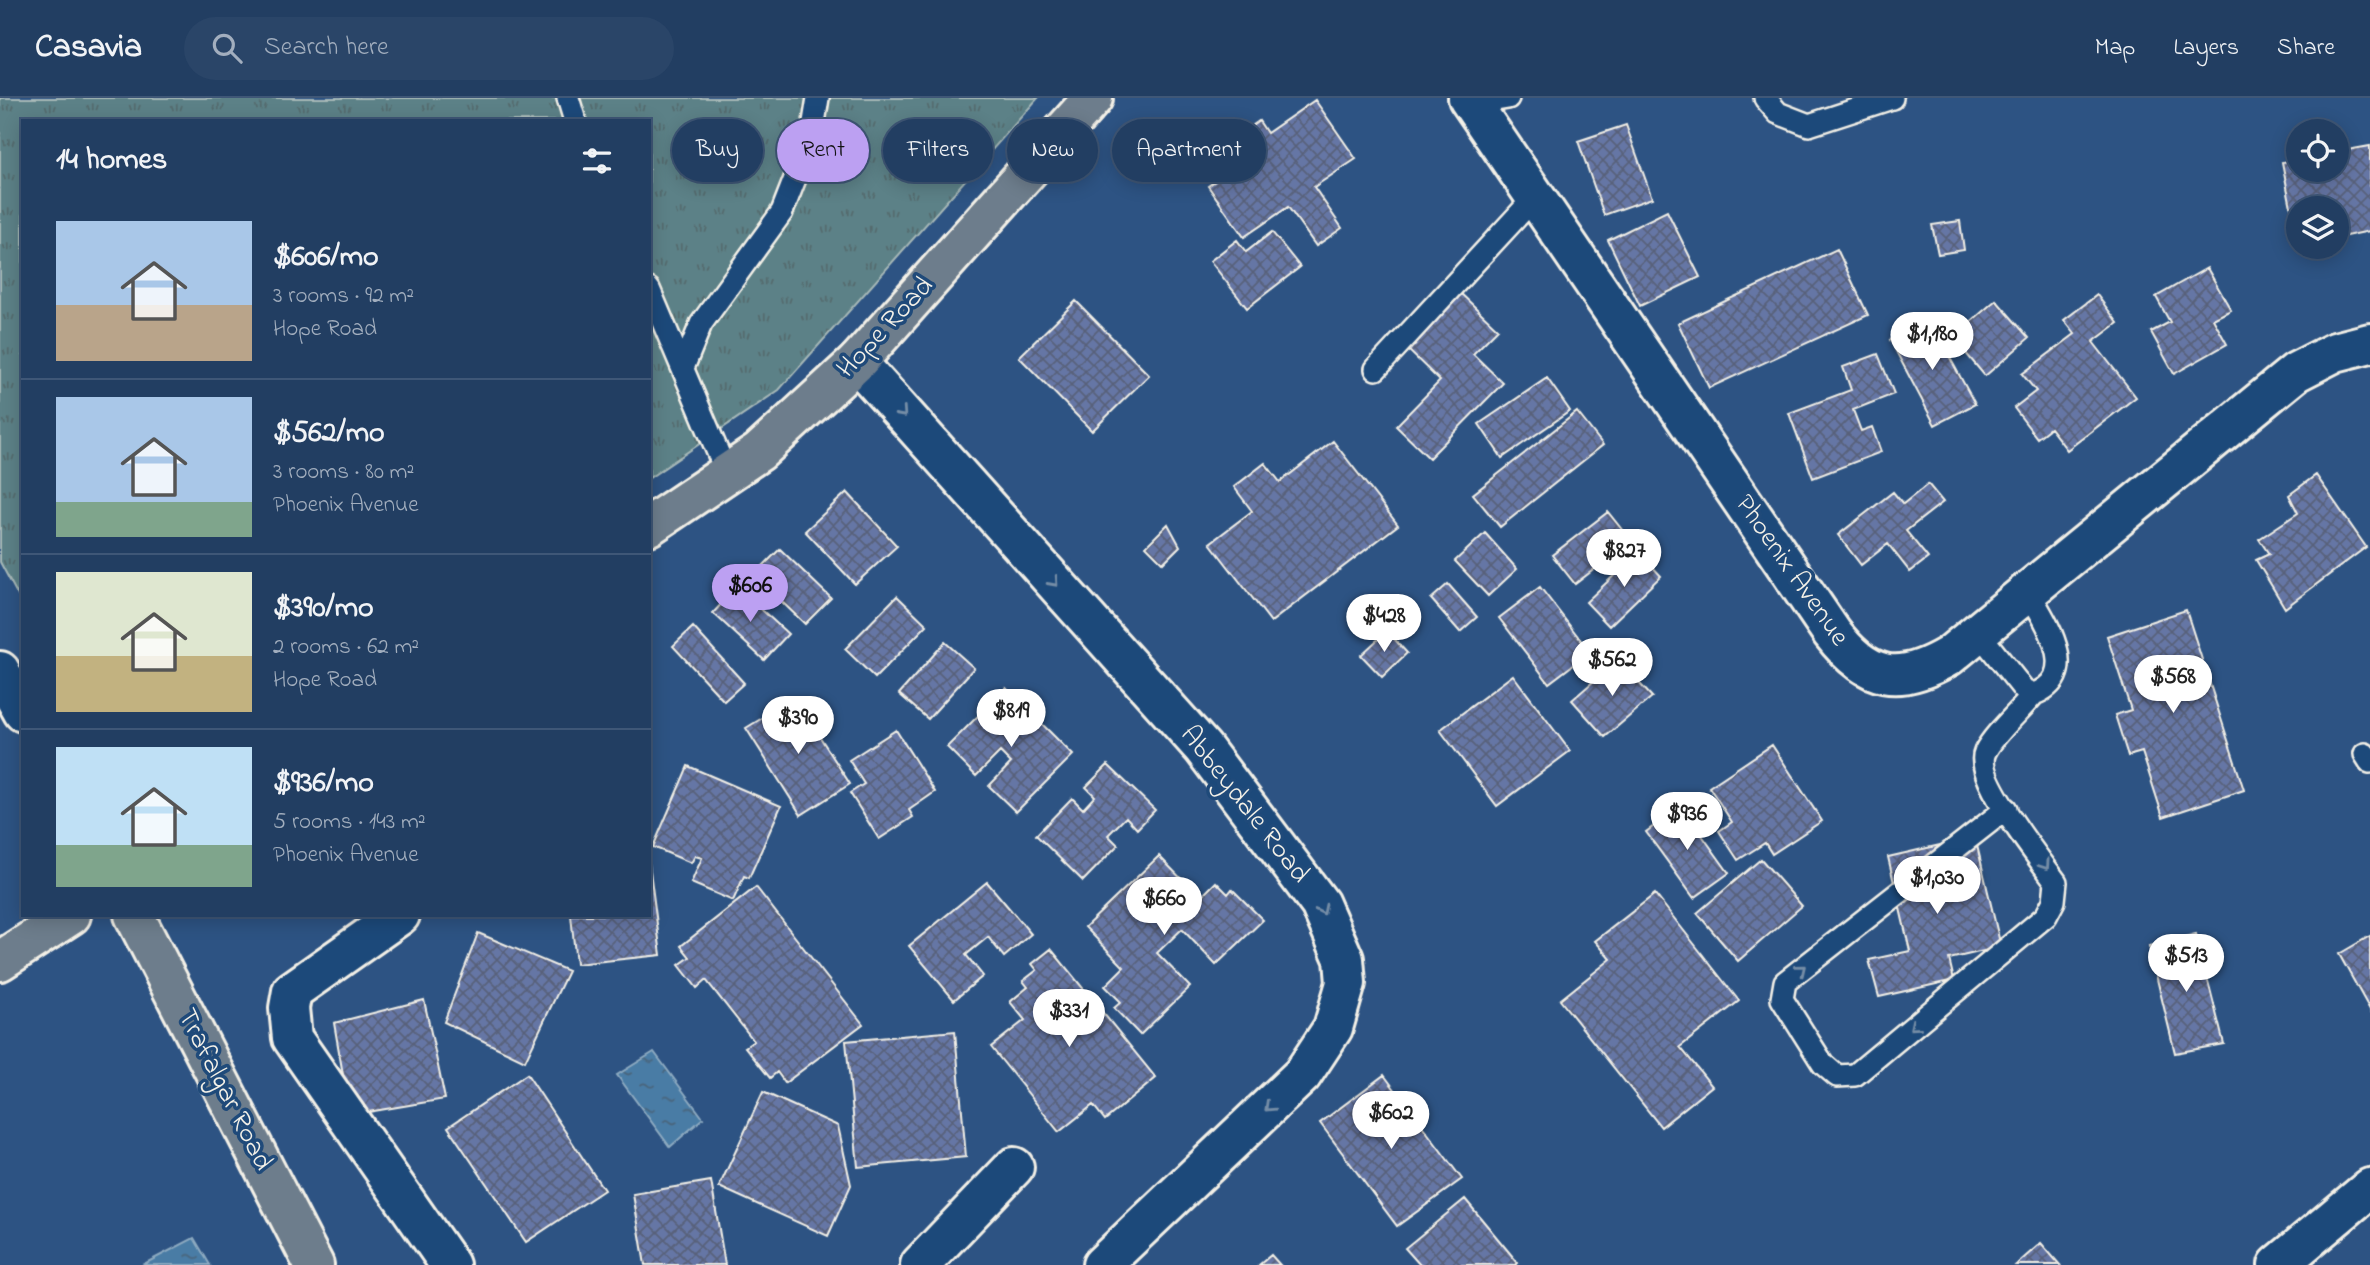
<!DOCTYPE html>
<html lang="en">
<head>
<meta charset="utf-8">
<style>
  body { margin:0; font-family:"Indie Flower",sans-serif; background:#2a4568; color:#f1f3f6; height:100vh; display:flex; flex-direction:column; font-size:26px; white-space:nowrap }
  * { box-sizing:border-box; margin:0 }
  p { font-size:23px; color:#a2aebe }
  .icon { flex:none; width:38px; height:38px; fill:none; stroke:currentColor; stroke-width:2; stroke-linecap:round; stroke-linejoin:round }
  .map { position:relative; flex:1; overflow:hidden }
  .side { position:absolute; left:21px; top:21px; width:630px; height:798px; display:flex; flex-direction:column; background:#223e62; border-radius:0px; box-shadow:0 4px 18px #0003,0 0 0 2px #3f5777 }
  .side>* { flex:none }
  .top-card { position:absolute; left:672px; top:21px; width:665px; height:63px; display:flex; gap:14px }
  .tools { position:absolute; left:2286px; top:21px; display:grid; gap:14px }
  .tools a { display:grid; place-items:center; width:63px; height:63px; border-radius:50%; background:#223e62; box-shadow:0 4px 18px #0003,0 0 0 2px #3f5777; font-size:35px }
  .price { position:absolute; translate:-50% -60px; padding:0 16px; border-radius:24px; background:#fff; color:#222; font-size:23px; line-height:46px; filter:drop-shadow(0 2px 4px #0008) }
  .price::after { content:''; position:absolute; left:50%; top:42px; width:21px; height:16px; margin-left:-10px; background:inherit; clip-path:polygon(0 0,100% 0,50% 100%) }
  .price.active { background:#bca0f2; color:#111 }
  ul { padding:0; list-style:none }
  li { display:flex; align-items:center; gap:21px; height:175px; padding:0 35px }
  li+li { border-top:2px solid #3f5777 }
  li span { display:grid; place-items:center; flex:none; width:196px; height:140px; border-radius:0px; color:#555 }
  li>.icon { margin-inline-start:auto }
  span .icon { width:84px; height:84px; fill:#fffc; stroke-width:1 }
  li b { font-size:30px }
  h2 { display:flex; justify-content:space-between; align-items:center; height:84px; padding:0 35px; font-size:30px }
  .chip { padding:0 24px; border-radius:32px; background:#223e62; box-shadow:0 4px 18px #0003,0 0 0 2px #3f5777; font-size:24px; line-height:63px }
  .chip.active { background:#bca0f2; color:#111 }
  header { display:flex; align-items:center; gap:42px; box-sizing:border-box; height:98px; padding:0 35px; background:#223e62; border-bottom:2px solid #3f5777 }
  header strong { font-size:33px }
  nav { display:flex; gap:38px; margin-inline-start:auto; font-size:24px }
  .search { width:490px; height:63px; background:#2a4568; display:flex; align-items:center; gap:18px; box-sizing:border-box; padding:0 24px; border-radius:38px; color:#a2aebe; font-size:26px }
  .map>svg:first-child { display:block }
  .park { fill:url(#park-tufts); stroke:#a8b9b8; stroke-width:2 }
  .water { fill:url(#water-ripples); stroke:#8daac0; stroke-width:2 }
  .building { fill:url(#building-cross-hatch); stroke:#f4f1e8; stroke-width:2 }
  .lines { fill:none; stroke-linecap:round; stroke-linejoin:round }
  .lane-casing { stroke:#f4f1e8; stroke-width:26 }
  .street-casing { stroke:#f4f1e8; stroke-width:44 }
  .secondary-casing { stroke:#f4f1e8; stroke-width:44 }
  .primary-casing { stroke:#f4f1e8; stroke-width:44 }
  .lane { stroke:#1f4a7a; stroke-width:21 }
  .street { stroke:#1f4a7a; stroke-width:38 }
  .secondary { stroke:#1f4a7a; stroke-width:38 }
  .primary { stroke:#6d7d8c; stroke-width:38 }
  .oneway { stroke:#748da6 }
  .labels { text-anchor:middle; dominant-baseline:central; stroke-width:7; stroke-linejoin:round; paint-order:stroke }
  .street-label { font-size:28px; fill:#f4f1e8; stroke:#1f4a7a }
</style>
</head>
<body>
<header>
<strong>Casavia</strong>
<div class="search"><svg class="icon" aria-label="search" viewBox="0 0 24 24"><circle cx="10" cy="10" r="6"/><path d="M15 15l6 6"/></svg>Search here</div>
<nav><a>Map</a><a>Layers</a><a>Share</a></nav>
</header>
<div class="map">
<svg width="2370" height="1167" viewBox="0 0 2370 1167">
  <defs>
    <pattern id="park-tufts" width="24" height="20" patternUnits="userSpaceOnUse" patternTransform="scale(1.75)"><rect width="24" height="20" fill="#5c8187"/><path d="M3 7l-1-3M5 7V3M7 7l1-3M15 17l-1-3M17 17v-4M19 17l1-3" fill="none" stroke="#546a6d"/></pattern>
    <pattern id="water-ripples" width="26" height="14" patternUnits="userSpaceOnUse" patternTransform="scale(1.75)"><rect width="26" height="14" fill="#487ba5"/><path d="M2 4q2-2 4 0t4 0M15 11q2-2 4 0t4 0" fill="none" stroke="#48647a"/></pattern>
    <pattern id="building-cross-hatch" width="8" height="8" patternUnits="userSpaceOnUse" patternTransform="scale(1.75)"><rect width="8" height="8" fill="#6576a5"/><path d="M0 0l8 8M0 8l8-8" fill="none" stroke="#58617a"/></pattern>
  </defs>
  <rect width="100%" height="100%" fill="#2d5383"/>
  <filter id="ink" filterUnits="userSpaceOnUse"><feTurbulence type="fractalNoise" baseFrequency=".0143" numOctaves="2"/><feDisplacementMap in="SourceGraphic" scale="14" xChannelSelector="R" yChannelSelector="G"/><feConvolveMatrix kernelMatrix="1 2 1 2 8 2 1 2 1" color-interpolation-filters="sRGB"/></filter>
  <g filter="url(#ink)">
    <path class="park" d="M0 0H1038L779 292 649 380V23H23V507L0 464Z"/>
    <path class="water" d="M654 954 703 1020 670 1049 617 977Z
      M194 1140 210 1167H142Z"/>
    <path class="building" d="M1315 2 1356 61 1314 89 1342 130 1316 148 1288 109 1244 139 1208 88 1228 74 1221 64 1236 54 1229 44 1259 23 1267 35Z
      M1626 27 1652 100 1604 117 1578 43Z
      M2370 48V133L2336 140V110H2298L2296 134 2282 64 2298 62V72H2336V54Z
      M1667 113 1700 179 1640 208 1608 142Z
      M1960 123 1964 152 1938 156 1932 127Z
      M1272 134 1300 169 1247 210 1210 163 1237 142 1246 154Z
      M1837 151 1868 217 1709 290 1678 225Z
      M2207 170 2231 212 2213 221 2227 246 2174 276 2151 234 2170 224 2156 199Z
      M1457 192 1498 231 1473 256 1503 285 1429 360 1396 328 1440 283 1403 247Z
      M2097 197 2118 225 2093 244 2136 299 2067 352 2050 330 2037 340 2014 310 2036 293 2022 276 2075 236 2064 222Z
      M1996 202 2029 240 1985 278 1959 247 1974 235 1967 227Z
      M1076 203 1149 277 1092 333 1019 259Z
      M1929 221 1975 306 1935 327 1890 242Z
      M1878 256 1894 296 1853 312 1861 333 1872 329 1881 354 1813 380 1789 315 1851 292 1843 269Z
      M1547 280 1570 313 1502 360 1479 326Z
      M1577 314 1603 347 1500 429 1473 396Z
      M1333 343 1398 427 1271 524 1210 445 1252 413 1234 389 1265 365 1280 384Z
      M2316 377 2366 449 2285 510 2256 462 2269 456 2259 441 2298 415 2289 397Z
      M1928 386 1943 404 1906 433 1928 460 1910 474 1888 446 1861 467 1838 437 1893 394 1903 406Z
      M847 394 897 448 855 486 805 433Z
      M1608 414 1631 443 1575 486 1552 457Z
      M1168 426 1180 448 1163 465 1146 448Z
      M1485 435 1517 471 1488 498 1455 463Z
      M780 451 831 500 805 526 754 477Z
      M1639 454 1661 478 1609 528 1586 504Z
      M1448 486 1477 519 1460 534 1431 501Z
      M737 489 788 536 764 562 713 515Z
      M1540 489 1590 554 1549 585 1499 520Z
      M897 498 927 527 875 580 845 551Z
      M2186 512 2244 692 2163 719 2142 654 2128 658 2115 617 2131 612 2107 538Z
      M693 529 744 585 724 603 673 548Z
      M1387 533 1407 555 1382 579 1361 557Z
      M945 544 974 570 928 621 899 596Z
      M1618 562 1652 599 1605 639 1572 602Z
      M1513 577 1570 653 1497 708 1440 632Z
      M1006 590 1073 657 1016 714 989 688 1011 665 1000 654 976 678 947 649Z
      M795 600 850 686 801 717 746 630Z
      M896 632 935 694 909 712 913 719 879 741 850 695 864 686 849 662Z
      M1772 647 1822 723 1772 756 1765 745 1738 762 1719 733 1732 724 1709 689Z
      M1108 667 1155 712 1137 731 1126 719 1108 737 1118 747 1083 783 1036 737 1072 700 1083 711 1095 698 1086 689Z
      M688 668 781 708 749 780 744 778 733 803 691 785 702 760 695 758 691 765 653 749Z
      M1681 708 1729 775 1694 800 1646 734Z
      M1975 739 2001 849 1949 861 1954 882 1879 899 1869 862 1910 853 1888 759Z
      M1159 758 1200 800 1216 784 1228 796 1232 791 1263 822 1216 867 1182 831 1157 855 1190 889 1140 937 1114 910 1121 904 1105 888 1124 869 1085 829Z
      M1761 761 1802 808 1738 863 1697 815Z
      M649 765 661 857 576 866 571 817H649Z
      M987 784 1031 836 1004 859 988 839 966 857 983 878 954 902 909 848Z
      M756 789 863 926 785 985 777 974 770 980 745 949 754 943 706 882 697 890 679 867 690 859 681 848Z
      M1655 796 1739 903 1680 949 1712 988 1661 1029 1560 902 1611 861 1595 843Z
      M478 835 568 873 525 963 444 924Z
      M2196 836 2224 946 2175 955 2149 848Z
      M2370 838V912L2339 856Z
      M1051 851 1156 980 1105 1022 1093 1007 1059 1034 991 949 1025 922 1010 904 1028 889 1023 883 1037 872 1032 866Z
      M424 902 445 1001 350 1017 334 925Z
      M955 933 966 1059 858 1069 846 943Z
      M527 976 604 1092 526 1144 448 1029Z
      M1384 977 1462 1081 1397 1128 1320 1025Z
      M763 994 838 1028 851 1087 828 1138 719 1089Z
      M711 1083 725 1167H645L633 1096Z
      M1465 1101 1518 1165 1516 1167H1420L1405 1150Z
      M2041 1145 2060 1167H2016Z
      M1271 1157 1280 1167H1259Z"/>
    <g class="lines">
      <defs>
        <path id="lane" d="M568 0 575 23
          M1765 0 1778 15 1809 27 1892 0
          M1472 6 1508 0
          M649 191 727 376
          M683 270 701 226 782 114 812 37 818 0
          M1376 271 1536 98
          M1978 534 2024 592 2034 596C2083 577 2045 523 2028 493
          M2365 656 2370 664
          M2006 711 1785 884 1782 901 1823 966 1837 978 1855 977 2046 818 2054 803 2056 784C2040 761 1973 679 1985 654 1993 637 2021 612 2034 596"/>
        <path id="street" d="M1468 0 1832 535C1868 582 1898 588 1949 558L2296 274 2335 254 2370 245
          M857 264 1203 650 1320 806 1344 861 1346 885 1333 930 1302 977 1102 1167
          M400 817 292 893 289 910 292 940 450 1167
          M920 1167 1014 1069
          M2278 1167 2370 1090"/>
        <path id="secondary" d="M0 573 23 614"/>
        <path id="primary" d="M649 428 759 354 857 264 1093 0
          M134 817 314 1167
          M0 863 71 817"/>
      </defs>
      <use href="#lane" class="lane-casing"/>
      <use href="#street" class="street-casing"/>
      <use href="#secondary" class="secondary-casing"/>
      <use href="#primary" class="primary-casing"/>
      <use href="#lane" class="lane"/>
      <use href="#street" class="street"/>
      <use href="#secondary" class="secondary"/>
      <use href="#primary" class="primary"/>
    </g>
    <defs><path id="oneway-chevron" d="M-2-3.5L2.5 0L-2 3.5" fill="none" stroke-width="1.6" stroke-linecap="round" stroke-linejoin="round" transform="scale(1.75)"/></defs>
    <g class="oneway">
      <use href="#oneway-chevron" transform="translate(902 315) rotate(48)"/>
      <use href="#oneway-chevron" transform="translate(1054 484) rotate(48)"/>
      <use href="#oneway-chevron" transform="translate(2045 767) rotate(56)"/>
      <use href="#oneway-chevron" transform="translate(1322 812) rotate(64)"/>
      <use href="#oneway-chevron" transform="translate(1801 871) rotate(-39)"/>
      <use href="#oneway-chevron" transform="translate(1914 928) rotate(140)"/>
      <use href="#oneway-chevron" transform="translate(1269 1009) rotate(137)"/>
    </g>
  </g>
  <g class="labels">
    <g class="street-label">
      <text transform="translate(886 230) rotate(-47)">Hope Road</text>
      <text transform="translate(1791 473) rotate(55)">Phoenix Avenue</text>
      <text transform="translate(1244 707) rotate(52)">Abbeydale Road</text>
      <text transform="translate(224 992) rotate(63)">Trafalgar Road</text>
    </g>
  </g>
</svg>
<div class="tools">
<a><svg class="icon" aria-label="locate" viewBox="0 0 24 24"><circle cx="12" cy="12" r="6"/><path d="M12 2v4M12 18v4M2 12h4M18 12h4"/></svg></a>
<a><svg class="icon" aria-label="layers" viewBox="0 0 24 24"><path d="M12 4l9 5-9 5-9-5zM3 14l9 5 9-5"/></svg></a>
</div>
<b class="price" style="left:1932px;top:274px">$1,180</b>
<b class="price" style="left:1624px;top:491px">$827</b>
<b class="price active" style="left:750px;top:526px">$606</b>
<b class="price" style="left:1384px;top:556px">$428</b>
<b class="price" style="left:1612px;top:600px">$562</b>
<b class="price" style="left:2173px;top:617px">$568</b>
<b class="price" style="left:1011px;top:651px">$819</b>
<b class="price" style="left:798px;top:658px">$390</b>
<b class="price" style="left:1687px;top:754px">$936</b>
<b class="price" style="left:1937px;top:818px">$1,030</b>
<b class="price" style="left:1164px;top:839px">$660</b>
<b class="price" style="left:2186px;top:896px">$513</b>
<b class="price" style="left:1069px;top:951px">$331</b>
<b class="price" style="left:1391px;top:1053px">$602</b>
<div class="top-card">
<a class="chip">Buy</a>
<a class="chip active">Rent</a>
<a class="chip">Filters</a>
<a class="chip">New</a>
<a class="chip">Apartment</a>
</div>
<section class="side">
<h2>14 homes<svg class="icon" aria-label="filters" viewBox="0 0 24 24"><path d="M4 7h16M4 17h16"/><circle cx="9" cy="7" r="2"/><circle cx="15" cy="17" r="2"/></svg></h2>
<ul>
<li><span style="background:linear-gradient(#a9c7e8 60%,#b9a48a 0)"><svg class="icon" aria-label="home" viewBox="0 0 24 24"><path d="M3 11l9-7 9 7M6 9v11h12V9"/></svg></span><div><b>$606/mo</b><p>3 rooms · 92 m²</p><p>Hope Road</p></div></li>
<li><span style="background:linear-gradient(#a9c7e8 75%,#7fa58c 0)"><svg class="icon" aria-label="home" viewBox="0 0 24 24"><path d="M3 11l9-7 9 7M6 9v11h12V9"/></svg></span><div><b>$562/mo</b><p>3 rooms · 80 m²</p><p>Phoenix Avenue</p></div></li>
<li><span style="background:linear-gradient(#dfe7d0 60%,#c2b280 0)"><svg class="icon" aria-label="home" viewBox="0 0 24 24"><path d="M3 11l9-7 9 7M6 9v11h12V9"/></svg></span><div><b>$390/mo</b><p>2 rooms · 62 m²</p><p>Hope Road</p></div></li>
<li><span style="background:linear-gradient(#bfe0f5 70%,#7fa58c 0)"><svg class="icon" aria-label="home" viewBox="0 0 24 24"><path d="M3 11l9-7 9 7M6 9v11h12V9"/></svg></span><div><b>$936/mo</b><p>5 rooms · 143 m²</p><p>Phoenix Avenue</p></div></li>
</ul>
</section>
</div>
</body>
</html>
